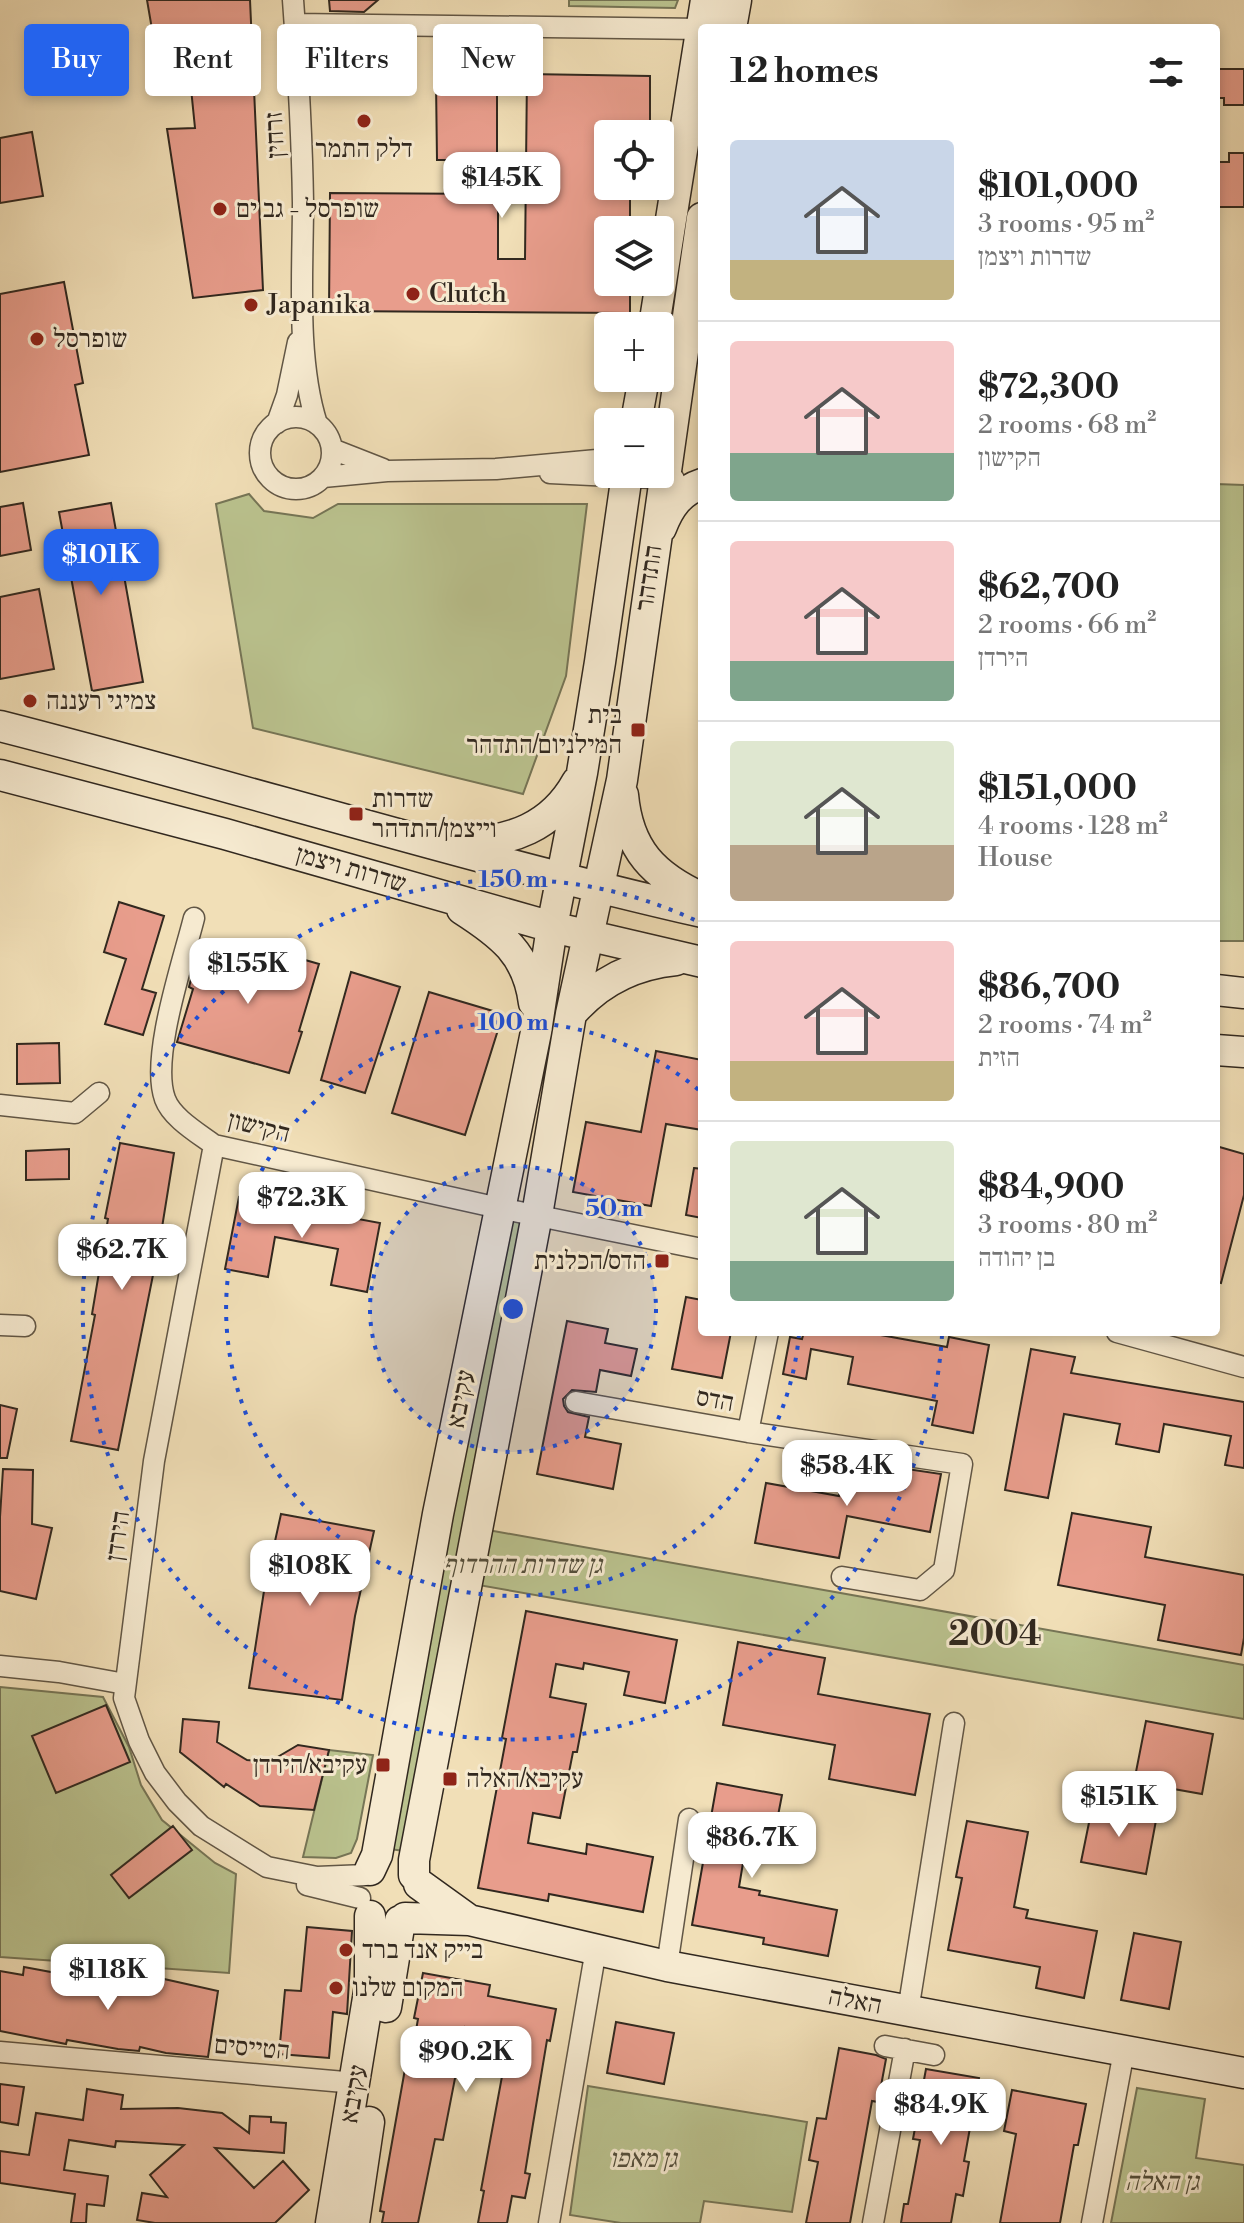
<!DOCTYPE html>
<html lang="en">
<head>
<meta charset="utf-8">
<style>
  body { margin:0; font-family:"Libre Bodoni","Frank Ruhl Libre",serif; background:#f6f6f6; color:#222; height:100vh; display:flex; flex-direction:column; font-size:30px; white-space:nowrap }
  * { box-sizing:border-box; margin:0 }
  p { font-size:26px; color:#767676 }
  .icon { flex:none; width:44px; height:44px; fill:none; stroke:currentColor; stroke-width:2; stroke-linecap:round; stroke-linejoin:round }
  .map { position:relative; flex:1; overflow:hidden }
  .details { position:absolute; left:698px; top:24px; width:522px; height:1312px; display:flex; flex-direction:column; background:#fff; border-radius:8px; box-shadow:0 4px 12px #0003 }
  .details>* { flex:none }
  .hud { position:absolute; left:24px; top:24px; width:554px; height:72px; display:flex; gap:16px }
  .buttons { position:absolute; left:594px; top:120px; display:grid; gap:16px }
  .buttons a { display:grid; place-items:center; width:80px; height:80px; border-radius:8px; background:#fff; box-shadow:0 4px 12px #0003; font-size:40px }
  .price { position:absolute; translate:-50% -68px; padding:0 18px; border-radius:16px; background:#fff; color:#222; font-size:26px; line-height:52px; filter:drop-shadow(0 2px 4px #0008) }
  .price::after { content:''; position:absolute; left:50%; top:48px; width:24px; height:18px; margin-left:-12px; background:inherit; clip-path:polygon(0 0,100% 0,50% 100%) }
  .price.selected { background:#2563eb; color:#fff }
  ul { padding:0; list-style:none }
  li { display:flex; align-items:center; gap:24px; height:200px; padding:0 32px }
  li+li { border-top:2px solid #e0e0e0 }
  li span { display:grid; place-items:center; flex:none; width:224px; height:160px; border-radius:8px; color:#555 }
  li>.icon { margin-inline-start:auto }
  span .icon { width:96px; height:96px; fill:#fffc; stroke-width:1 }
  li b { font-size:34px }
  h2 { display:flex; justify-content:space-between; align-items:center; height:96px; padding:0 32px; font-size:34px }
  .tag { padding:0 28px; border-radius:8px; background:#fff; box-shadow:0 4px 12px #0003; font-size:28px; line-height:72px }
  .tag.selected { background:#2563eb; color:#fff }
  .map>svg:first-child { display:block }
  .green { fill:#bac28e; stroke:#767556; stroke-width:2 }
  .building { fill:#e89d8c; stroke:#31281f; stroke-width:2 }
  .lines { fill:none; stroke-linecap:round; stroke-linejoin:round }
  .street-casing { stroke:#615645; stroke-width:23 }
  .secondary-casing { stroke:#31281f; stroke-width:33 }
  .street { stroke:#f6ead0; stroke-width:20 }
  .secondary { stroke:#f6ead0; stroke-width:30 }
  .ring { fill:none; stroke:#1d4ed8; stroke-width:4; stroke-dasharray:4 8 }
  .poi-dot { fill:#8f2418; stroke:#f6ead0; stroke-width:3 }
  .labels { text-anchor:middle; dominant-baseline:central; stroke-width:6; stroke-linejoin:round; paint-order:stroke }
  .street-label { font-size:26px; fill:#31281f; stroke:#f6ead0 }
  .poi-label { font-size:26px; fill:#31281f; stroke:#f6ead0; text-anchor:start }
  .park-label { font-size:26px; font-style:italic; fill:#534e3b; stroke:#f6ead0 }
  .district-label { font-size:34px; font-weight:bold; fill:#31281f; stroke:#f6ead0 }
  .centre { fill:#1d4ed8; stroke:#f6ead0; stroke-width:4 }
  .ring-label { font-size:24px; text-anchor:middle; font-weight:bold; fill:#1d4ed8; stroke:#f6ead0; stroke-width:6; stroke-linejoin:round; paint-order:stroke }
</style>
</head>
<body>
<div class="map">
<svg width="1244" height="2223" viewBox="0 0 1244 2223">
  <rect width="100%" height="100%" fill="#f1dfb7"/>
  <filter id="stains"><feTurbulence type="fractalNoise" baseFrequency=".0025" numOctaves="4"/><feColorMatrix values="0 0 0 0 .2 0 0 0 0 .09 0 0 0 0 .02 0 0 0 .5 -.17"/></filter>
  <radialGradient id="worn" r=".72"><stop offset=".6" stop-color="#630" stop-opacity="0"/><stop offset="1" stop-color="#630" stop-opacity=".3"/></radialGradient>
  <path class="green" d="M569 0H678L675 8 569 6Z
    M1216 484 1244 485V941H1216Z
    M249 494 264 511 313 518 338 504H587L566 676 523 794 253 728 216 504Z
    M503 1219 526 1222 411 1852 383 1848Z
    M477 1528 1244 1665V1719L467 1583Z
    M0 1687 103 1697 129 1747 141 1785 162 1820 215 1863 236 1874 229 1973 0 1957Z
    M329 1750 373 1755 357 1839 351 1853 336 1858 303 1857Z
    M588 2086 807 2122 792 2212 704 2201 700 2223H621L570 2215Z
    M1137 2088 1205 2099 1196 2158 1244 2165V2223H1111Z"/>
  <path class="building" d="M147 0H250L263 290 193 298 167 129 195 128 186 39 153 35Z
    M329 0H378L364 12 330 11Z
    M1216 69H1244V105H1224V98H1216Z
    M527 74 650 76V134H608V195H630V230H608V282H630V313L329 311 330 193 498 194V259H525Z
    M497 81V160H437L436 82Z
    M32 132 43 196 0 203V138Z
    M1229 153H1244V207H1216V162H1229Z
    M64 282 83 383 75 385 89 455 0 472V294Z
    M23 503 31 550 0 556V507Z
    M111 503 143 682 92 691 59 512Z
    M39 589 54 669 0 679V597Z
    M119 902 164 916 142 989 156 993 143 1035 105 1024 126 959 104 952Z
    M201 941 271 962 274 951 319 964 299 1031 302 1032 289 1073 177 1042 193 989 189 987Z
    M351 972 400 987 365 1093 321 1080Z
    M429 992 503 1014 465 1135 392 1113Z
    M59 1043 60 1083 17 1084V1044Z
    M656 1051 702 1060V1130L666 1124 651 1206 573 1192 586 1122 641 1132Z
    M120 1143 174 1153 160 1240 118 1450 71 1441 95 1315 92 1314 108 1219 105 1218Z
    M1216 1146 1244 1154V1195L1221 1283 1216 1282Z
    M69 1149V1179L26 1180V1151Z
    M694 1168 702 1169V1218L686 1215Z
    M239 1197 380 1223 367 1292 331 1285 338 1249 275 1237 268 1277 225 1269Z
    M686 1297 702 1300V1332H731L722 1378 672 1369Z
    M567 1321 608 1329 605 1343 637 1349 631 1376 600 1370 596 1392 572 1390 563 1399 564 1406 568 1412 589 1417 585 1437 621 1444 613 1489 537 1474Z
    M804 1332H864L947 1347 949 1337 989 1345 973 1433 932 1425 937 1401 848 1384 853 1357 811 1349 806 1379 783 1374 790 1337 802 1339Z
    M1031 1349 1075 1357 1071 1373 1244 1402V1468L1225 1465 1231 1436 1164 1424 1159 1452 1116 1444 1120 1424 1064 1414 1048 1498 1005 1490Z
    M0 1405 17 1409 7 1458H0Z
    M846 1460 941 1474 930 1532 847 1516 839 1558 755 1543 766 1483 839 1496Z
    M3 1469 33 1470 32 1524 52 1528 36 1599 0 1591V1517Z
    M1072 1513 1151 1527 1145 1557 1244 1575V1638L1241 1655 1158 1640 1165 1605 1058 1585Z
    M281 1514 374 1531 355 1616 342 1700 249 1688 264 1591Z
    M526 1611 677 1640 665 1703 624 1695 629 1672 584 1663 583 1669 556 1664 550 1697 586 1704 577 1752H573L560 1818 533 1813 528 1843 586 1854 587 1844 653 1857 643 1912 549 1894 548 1901 478 1888 506 1739 502 1738Z
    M738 1642 825 1658 818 1694 930 1714 915 1795 829 1779 835 1745 723 1725Z
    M106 1705 130 1762 56 1793 32 1736Z
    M183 1719 219 1722 217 1742 247 1760 269 1762 298 1745 329 1750 314 1810 260 1806 226 1784 224 1787 180 1752Z
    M1146 1721 1213 1734 1202 1794 1134 1782Z
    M717 1783 782 1795 775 1831 749 1827 739 1887 760 1891 759 1895 837 1910 828 1956 763 1944 764 1938 692 1925Z
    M1093 1803 1157 1815 1146 1874 1081 1862Z
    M967 1821 1028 1832 1014 1907 1028 1910 1026 1918 1097 1931 1084 1998 1036 1988 1040 1967 948 1950 962 1878 956 1877Z
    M173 1826 192 1850 129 1898 111 1875Z
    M307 1927 352 1931 347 2014 333 2012 329 2058 279 2054 285 1990 301 1991Z
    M1134 1933 1181 1942 1169 2009 1121 2000Z
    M24 1967 94 1980 95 1972 163 1984 164 1979 218 1991 208 2057 166 2053 140 2047 139 2051 118 2049 67 2040 66 2044 0 2031V1971L23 1975Z
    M423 1973 490 1985 488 1996 556 2009 550 2041 547 2040 533 2124 525 2173 530 2174 525 2198 512 2196 507 2223H478L484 2191 481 2190 503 2071 492 2069 499 2034 465 2027 443 2140 435 2139 418 2223H382L384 2212 380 2211 386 2176 405 2069 409 2070 418 2019 414 2018Z
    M616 2022 674 2033 664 2084 607 2073Z
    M839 2048 876 2055 886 2059 878 2102 872 2101 850 2223H806L818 2162 809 2160 817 2118 826 2119Z
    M926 2069 979 2078 964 2161 969 2162 963 2196 956 2194 951 2223H901L904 2204H908L920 2140 913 2139Z
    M0 2084 24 2087 18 2125 0 2122Z
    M87 2089 123 2095 121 2109 178 2108 222 2113 249 2133 250 2116 271 2117V2122L286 2123 284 2153 215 2148 254 2188 283 2161 309 2190 275 2223H155L137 2220 142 2193 167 2197 150 2175 184 2145 116 2141 115 2147 69 2140 64 2170 108 2176 104 2206 87 2204 86 2223H71L75 2194 0 2183V2151L29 2155 36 2113 83 2120Z
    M1012 2090 1086 2104 1078 2145H1074L1060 2223H1000L1016 2134 1004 2131Z"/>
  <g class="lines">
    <defs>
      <path id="street" d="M293 0C298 68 302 135 303 203 303 271 296 359 317 424
        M295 24 702 29
        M260 453a36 36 0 1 1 72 0a36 36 0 1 1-72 0Z
        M277 423 287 395 298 342
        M332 449 383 469
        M550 473 674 479
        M323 477 387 471 496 469 608 459
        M194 918C183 962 150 1058 165 1099 172 1118 198 1133 214 1145L499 1208 702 1249
        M0 1105 75 1113 99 1093
        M214 1145 154 1461 124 1698 139 1741 155 1773 177 1802 201 1826 267 1867 317 1877 366 1875
        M0 1325 25 1326
        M1117 1332 1244 1367
        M576 1402 748 1432 962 1464 944 1570 920 1590 842 1577
        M748 1432 768 1332
        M0 1666 59 1672 125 1684
        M307 1885 360 1898
        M667 1966 689 1819
        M908 2011 954 1723
        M885 2046 934 2055
        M0 2052 356 2083
        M549 2223 596 1949
        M873 2223 905 2049
        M1092 2223 1124 2051"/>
      <path id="secondary" d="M731 28 736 0
        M654 326 706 0
        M636 422 644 378
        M661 528C669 507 680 491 702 484
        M0 726C235 786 466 858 702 912
        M0 775 225 834 552 927 702 962
        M623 795C628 850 654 876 702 898
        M460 843C511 842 552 827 577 782
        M462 909C501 934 528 954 534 1003
        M1216 990 1244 993
        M571 1014C598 982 635 964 676 960
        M1216 1050 1244 1052
        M370 1870 377 1855 438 1514 536 1032 552 927 582 773 600 662 627 474
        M414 1875V1860L537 1215 571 1014 622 780 702 218
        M419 1884 469 1920
        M405 1918 469 1920 667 1966 1244 2073
        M386 2007 400 1921
        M331 2223 370 1986V1916
        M354 2223 369 2122"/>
    </defs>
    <use href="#street" class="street-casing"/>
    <use href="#secondary" class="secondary-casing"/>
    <use href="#street" class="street"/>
    <use href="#secondary" class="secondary"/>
  </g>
  <circle cx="513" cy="1309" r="143" fill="#1d4ed8" fill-opacity=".12"/>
  <g class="ring">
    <circle cx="513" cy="1309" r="143"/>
    <path d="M799 1334A287 287 0 1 1 701 1092"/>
    <path d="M942 1335A430 430 0 1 1 701 923"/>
  </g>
  <g class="poi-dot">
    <circle cx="364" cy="121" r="8"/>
    <circle cx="220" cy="209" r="8"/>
    <circle cx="413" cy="294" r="8"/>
    <circle cx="251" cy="305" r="8"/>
    <circle cx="37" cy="339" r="8"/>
    <circle cx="30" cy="701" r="8"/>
    <rect x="630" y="722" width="16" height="16" rx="4"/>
    <rect x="348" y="806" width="16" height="16" rx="4"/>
    <rect x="654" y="1253" width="16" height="16" rx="4"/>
    <rect x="375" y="1757" width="16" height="16" rx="4"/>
    <rect x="442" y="1771" width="16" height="16" rx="4"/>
    <circle cx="346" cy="1950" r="8"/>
    <circle cx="336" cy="1988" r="8"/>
  </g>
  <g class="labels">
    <g class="street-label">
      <text transform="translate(275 135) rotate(-93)">זרחין</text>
      <text transform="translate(649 578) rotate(-82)">התדהר</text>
      <text transform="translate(351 869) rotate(16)">שדרות ויצמן</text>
      <text transform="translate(259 1127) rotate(14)">הקישון</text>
      <text transform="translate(461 1399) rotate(-79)">עקיבא</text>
      <text transform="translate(715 1400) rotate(10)">הדס</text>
      <text transform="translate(118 1536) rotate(-82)">הירדן</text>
      <text transform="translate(855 2001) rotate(11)">האלה</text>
      <text transform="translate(252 2048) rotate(5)">הטייסים</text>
      <text transform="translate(354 2094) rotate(-80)">עקיבא</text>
    </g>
    <g class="poi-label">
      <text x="364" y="149" text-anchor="middle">דלק התמר</text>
      <text x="236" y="209">שופרסל - גב ים</text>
      <text x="429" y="294">Clutch</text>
      <text x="267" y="305">Japanika</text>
      <text x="53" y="339">שופרסל</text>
      <text x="46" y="701">צמיגי רעננה</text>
      <text x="622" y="715" text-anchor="end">בית<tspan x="622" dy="30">המילניום/התדהר</tspan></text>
      <text x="372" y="799">שדרות<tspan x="372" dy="30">וייצמן/התדהר</tspan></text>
      <text x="646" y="1261" text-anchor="end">הדס/הכלנית</text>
      <text x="367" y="1765" text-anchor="end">עקיבא/הירדן</text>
      <text x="466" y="1779">עקיבא/האלה</text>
      <text x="362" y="1950">בייק אנד ברד</text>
      <text x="352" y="1988">המקום שלנו</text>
    </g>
    <g class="park-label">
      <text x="523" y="1565">גן שדרות ההרדוף</text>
      <text x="643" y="2159">גן מאפו</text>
      <text x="1162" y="2182">גן האלה</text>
    </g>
    <g class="district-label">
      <text x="995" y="1635">2004</text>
    </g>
  </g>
  <circle cx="513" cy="1309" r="12" class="centre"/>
  <g class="ring-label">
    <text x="513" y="887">150 m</text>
    <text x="513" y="1030">100 m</text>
    <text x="614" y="1216">50 m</text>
  </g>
  <rect width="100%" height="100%" filter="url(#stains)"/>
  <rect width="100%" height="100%" fill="url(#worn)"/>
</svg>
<div class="buttons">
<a><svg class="icon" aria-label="locate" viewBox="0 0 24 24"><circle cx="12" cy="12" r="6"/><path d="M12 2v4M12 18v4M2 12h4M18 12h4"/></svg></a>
<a><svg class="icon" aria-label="layers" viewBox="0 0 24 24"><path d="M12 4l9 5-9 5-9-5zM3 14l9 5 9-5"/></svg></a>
<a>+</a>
<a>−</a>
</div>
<b class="price" style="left:502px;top:220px">$145K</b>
<b class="price selected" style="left:101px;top:597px">$101K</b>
<b class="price" style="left:248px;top:1006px">$155K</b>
<b class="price" style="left:302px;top:1240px">$72.3K</b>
<b class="price" style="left:122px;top:1292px">$62.7K</b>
<b class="price" style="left:847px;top:1508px">$58.4K</b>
<b class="price" style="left:310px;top:1608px">$108K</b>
<b class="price" style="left:1119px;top:1839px">$151K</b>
<b class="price" style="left:752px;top:1880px">$86.7K</b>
<b class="price" style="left:108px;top:2012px">$118K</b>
<b class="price" style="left:466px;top:2094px">$90.2K</b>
<b class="price" style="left:941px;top:2147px">$84.9K</b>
<div class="hud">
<a class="tag selected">Buy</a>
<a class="tag">Rent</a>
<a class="tag">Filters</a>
<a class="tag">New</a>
</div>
<section class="details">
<h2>12 homes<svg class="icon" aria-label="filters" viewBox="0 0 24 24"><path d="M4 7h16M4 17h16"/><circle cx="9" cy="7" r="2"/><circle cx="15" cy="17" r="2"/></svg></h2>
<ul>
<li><span style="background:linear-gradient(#c9d6e8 75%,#c2b280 0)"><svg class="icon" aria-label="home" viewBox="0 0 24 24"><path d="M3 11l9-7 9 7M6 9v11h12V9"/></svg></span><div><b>$101,000</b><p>3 rooms · 95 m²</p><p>שדרות ויצמן</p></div></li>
<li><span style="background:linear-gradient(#f6c9c9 70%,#7fa58c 0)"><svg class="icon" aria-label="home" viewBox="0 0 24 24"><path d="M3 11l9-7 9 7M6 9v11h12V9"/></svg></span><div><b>$72,300</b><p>2 rooms · 68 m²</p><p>הקישון</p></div></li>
<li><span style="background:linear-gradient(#f6c9c9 75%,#7fa58c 0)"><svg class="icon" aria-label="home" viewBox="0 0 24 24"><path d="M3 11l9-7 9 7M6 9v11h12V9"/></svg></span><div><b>$62,700</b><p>2 rooms · 66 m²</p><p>הירדן</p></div></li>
<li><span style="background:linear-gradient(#dfe7d0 65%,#b9a48a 0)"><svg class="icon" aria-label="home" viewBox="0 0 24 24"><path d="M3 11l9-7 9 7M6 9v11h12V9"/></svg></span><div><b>$151,000</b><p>4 rooms · 128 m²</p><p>House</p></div></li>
<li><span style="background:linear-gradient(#f6c9c9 75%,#c2b280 0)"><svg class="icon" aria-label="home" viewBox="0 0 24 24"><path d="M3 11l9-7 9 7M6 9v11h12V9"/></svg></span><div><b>$86,700</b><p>2 rooms · 74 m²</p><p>הזית</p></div></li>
<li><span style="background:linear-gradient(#dfe7d0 75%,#7fa58c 0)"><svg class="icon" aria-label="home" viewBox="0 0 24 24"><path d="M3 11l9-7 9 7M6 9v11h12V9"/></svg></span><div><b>$84,900</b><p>3 rooms · 80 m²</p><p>בן יהודה</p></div></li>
</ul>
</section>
</div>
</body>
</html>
